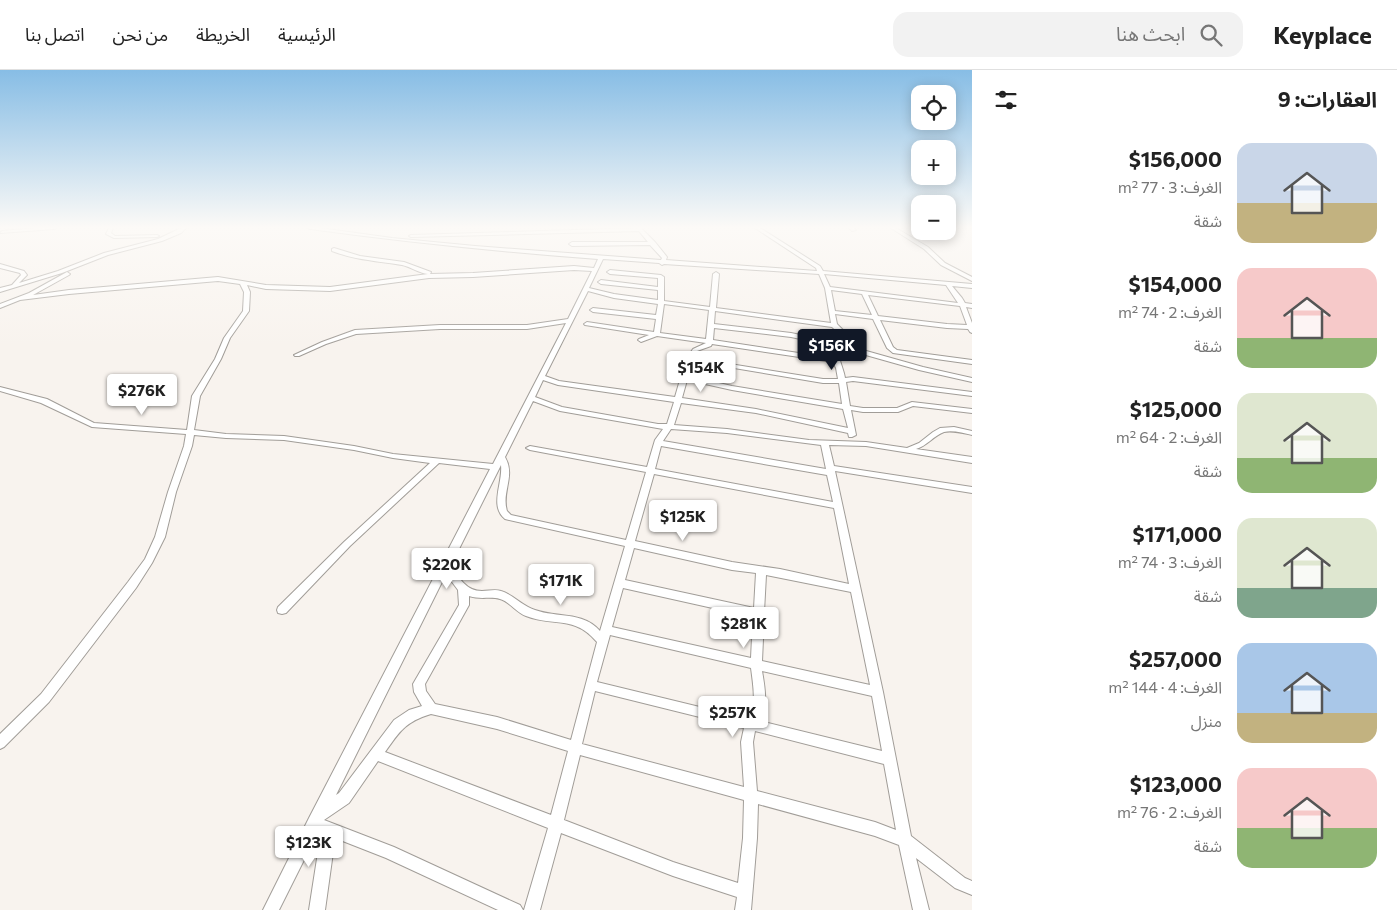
<!DOCTYPE html>
<html lang="ar">
<head>
<meta charset="utf-8">
<style>
  body { margin:0; font-family:Commissioner,"Noto Sans Arabic",sans-serif; background:#f2f2f2; color:#222; direction:rtl; height:100vh; display:flex; flex-direction:column; font-size:19px; white-space:nowrap }
  * { box-sizing:border-box; margin:0 }
  p { font-size:16px; color:#767676 }
  .icon { flex:none; width:28px; height:28px; fill:none; stroke:currentColor; stroke-width:2; stroke-linecap:round; stroke-linejoin:round }
  .map { position:relative; flex:1; overflow:hidden; direction:ltr }
  .drawer { display:flex; flex-direction:column; background:#fff; width:425px }
  .drawer>* { flex:none }
  .fabs { position:absolute; left:911px; top:15px; display:grid; gap:10px }
  .fabs a { display:grid; place-items:center; width:45px; height:45px; border-radius:10px; background:#fff; box-shadow:0 2px 12px #0003; font-size:25px }
  .price { position:absolute; translate:-50% -42px; padding:0 11px; border-radius:5px; background:#fff; color:#222; font-size:16px; line-height:32px; filter:drop-shadow(0 1px 2px #0008) }
  .price::after { content:''; position:absolute; left:50%; top:30px; width:15px; height:11px; margin-left:-8px; background:inherit; clip-path:polygon(0 0,100% 0,50% 100%) }
  .price.selected { background:#111827; color:#fff }
  ul { padding:0; list-style:none }
  li { display:flex; align-items:center; gap:15px; height:125px; padding:0 20px }
  li span { display:grid; place-items:center; flex:none; width:140px; height:100px; border-radius:15px; color:#555 }
  li>.icon { margin-inline-start:auto }
  span .icon { width:60px; height:60px; fill:#fffc; stroke-width:1 }
  li b { font-size:21px }
  h2 { display:flex; justify-content:space-between; align-items:center; height:60px; padding:0 20px; font-size:21px }
  header { display:flex; align-items:center; gap:30px; box-sizing:border-box; height:70px; padding:0 25px; background:#fff; border-bottom:1px solid #e0e0e0 }
  header strong { font-size:24px }
  nav { display:flex; gap:28px; margin-inline-start:auto; font-size:18px }
  .search { width:350px; height:45px; background:#f2f2f2; display:flex; align-items:center; gap:12px; box-sizing:border-box; padding:0 18px; border-radius:15px; color:#767676; font-size:19px }
  main { display:flex; flex:1; min-height:0 }
  .map>svg:first-child { display:block }
  .lines { fill:none; stroke-linecap:round; stroke-linejoin:round }
  .minor-casing { stroke:#a19d98; stroke-width:2 }
  .minor { fill:#fff; fill-rule:evenodd }
</style>
</head>
<body>
<header>
<strong>Keyplace</strong>
<div class="search"><svg class="icon" aria-label="search" viewBox="0 0 24 24"><circle cx="10" cy="10" r="6"/><path d="M15 15l6 6"/></svg>ابحث هنا</div>
<nav><a>الرئيسية</a><a>الخريطة</a><a>من نحن</a><a>اتصل بنا</a></nav>
</header>
<main>
<section class="drawer">
<h2>العقارات: 9<svg class="icon" aria-label="filters" viewBox="0 0 24 24"><path d="M4 7h16M4 17h16"/><circle cx="9" cy="7" r="2"/><circle cx="15" cy="17" r="2"/></svg></h2>
<ul>
<li><span style="background:linear-gradient(#c9d6e8 60%,#c2b280 0)"><svg class="icon" aria-label="home" viewBox="0 0 24 24"><path d="M3 11l9-7 9 7M6 9v11h12V9"/></svg></span><div><b>$156,000</b><p>الغرف: 3 · 77 m²</p><p>شقة</p></div></li>
<li><span style="background:linear-gradient(#f6c9c9 70%,#8fb573 0)"><svg class="icon" aria-label="home" viewBox="0 0 24 24"><path d="M3 11l9-7 9 7M6 9v11h12V9"/></svg></span><div><b>$154,000</b><p>الغرف: 2 · 74 m²</p><p>شقة</p></div></li>
<li><span style="background:linear-gradient(#dfe7d0 65%,#8fb573 0)"><svg class="icon" aria-label="home" viewBox="0 0 24 24"><path d="M3 11l9-7 9 7M6 9v11h12V9"/></svg></span><div><b>$125,000</b><p>الغرف: 2 · 64 m²</p><p>شقة</p></div></li>
<li><span style="background:linear-gradient(#dfe7d0 70%,#7fa58c 0)"><svg class="icon" aria-label="home" viewBox="0 0 24 24"><path d="M3 11l9-7 9 7M6 9v11h12V9"/></svg></span><div><b>$171,000</b><p>الغرف: 3 · 74 m²</p><p>شقة</p></div></li>
<li><span style="background:linear-gradient(#a9c7e8 70%,#c2b280 0)"><svg class="icon" aria-label="home" viewBox="0 0 24 24"><path d="M3 11l9-7 9 7M6 9v11h12V9"/></svg></span><div><b>$257,000</b><p>الغرف: 4 · 144 m²</p><p>منزل</p></div></li>
<li><span style="background:linear-gradient(#f6c9c9 60%,#8fb573 0)"><svg class="icon" aria-label="home" viewBox="0 0 24 24"><path d="M3 11l9-7 9 7M6 9v11h12V9"/></svg></span><div><b>$123,000</b><p>الغرف: 2 · 76 m²</p><p>شقة</p></div></li>
</ul>
</section>
<div class="map">
<svg width="972" height="840" viewBox="0 0 972 840">
  <rect width="100%" height="100%" fill="#f8f3ee"/>
  <g class="lines">
    <defs>
      <path id="minor" d="M36 158H56L54 159 0 163 2 161Z
        M109 158H113L111 163 115 166 157 165 159 166 157 167 114 168 106 164Z
        M181 158H186L181 163 162 171 108 185 62 203 0 222V218L12 215 21 205 20 203 0 198V194L24 201 27 205 19 213 58 201 104 183 158 169Z
        M308 158H320L392 168 475 176 661 190 662 188 650 175 572 176 569 174 572 172H648L639 161 411 167 409 166 411 165 641 158 655 172 667 187 666 190 817 201 816 198 755 158H760L820 196 823 201 972 214V218L952 216 962 228 965 233 972 234V238L966 237 972 253V263L970 262 968 259 947 258 880 250 893 277 897 280 972 290V294L893 283 887 278 873 249 835 244 837 254 852 269 845 275 923 297 972 308V312L919 300 841 278 839 279C838 291 843 296 845 308L853 307 972 322V326L853 311 846 312 850 336 863 338H897L912 332 972 339V343L913 336 898 342H863L851 340 856 365 852 367H849L848 363 756 343 681 333 674 355 727 359 809 370 866 372 907 378 919 373 933 362 940 358 954 357 972 361V365C963 363 953 360 944 362 933 366 927 376 916 379L972 387V393L866 376 829 375 834 396 972 417V423L835 401 883 622 911 766 965 808 972 811V825L955 818 916 788 929 840H913L899 775 875 766 758 734 757 768 751 840H735L737 827 673 806 561 763 540 840H524L548 758 378 691 349 733 324 750 394 777 520 835 523 840H498L386 788 335 768 325 840H309L321 763 318 762 279 840H263L309 748 490 399 439 393 350 476 286 543 282 544 278 543 277 540 278 537 344 472 430 393 393 388 354 380 284 370 226 368 194 365 192 376 176 422 165 467 152 493 136 518 49 632 4 677 0 679V664L41 624 128 512 145 489 155 467 168 422 184 376 186 364 92 357 41 333 0 321V317L47 329 94 353 187 360 192 326 215 289 224 268 243 241 244 222 240 214 218 211 69 224 20 230 0 238V234L29 223 67 202 70 204 69 205 33 225 69 220 218 207 266 215 330 217 428 204C419 203 411 197 402 195 378 191 355 190 332 181V179L334 178 360 186 404 192 431 202 430 204 473 203 574 196 594 198 598 189C502 182 406 172 310 159ZM603 189 659 193 662 195 664 194 819 204 825 218 831 253 716 238 719 204 716 202 713 204 710 237 664 231V207L661 205 610 200 607 202 610 204 658 208V217L601 210 598 212 601 214 658 220V230L614 224 589 218ZM574 200 592 201 568 249 527 255H440L355 260 322 272 294 285 295 286H299L326 274 356 264 440 259H527L566 253 493 394 393 384 354 376 284 366 226 364 194 360 200 326 221 289 230 268 249 241 250 222 247 215 266 219 330 221 429 208 473 207ZM824 204 946 215 958 233 830 217ZM831 220 862 224 872 245 835 241ZM588 221 614 228 658 234 656 245 593 238 590 240 593 242 656 249 654 262 587 252 584 254 585 255 649 265 639 269 638 270 641 272 657 266 706 273 693 279 686 289 675 327 559 311 545 306ZM868 225 960 236 967 255 947 254 878 246ZM664 234 709 240 706 269 660 263ZM715 241 832 257 845 269 839 273 791 263 714 254ZM714 258 791 267 834 276 833 278 832 288 713 270ZM712 274 833 292 836 298 838 309H823L693 288 697 281 711 276ZM692 291 823 313H839L842 334 732 316 688 306ZM543 310 558 315 674 332 667 354H658L562 337 535 327ZM687 310 732 320 843 339 848 358 756 339 682 328ZM533 331 560 341 663 359 655 370 647 397 530 376 526 378 530 380 646 402 626 470 511 445 507 441C501 422 516 406 505 387ZM671 359 727 363 821 375 826 399 663 371ZM661 376 827 405 833 432 655 399ZM501 395C503 413 489 436 505 449L625 476 600 561C583 541 557 548 535 540 522 536 514 525 501 521 495 519 489 521 482 521 466 521 458 507 451 495ZM654 404 834 438 849 514 780 499 732 492 635 471ZM634 478 732 500 756 503 754 538 625 510ZM446 504 458 520 459 535 413 614 414 622 422 636 409 640 394 650 339 723 336 725ZM766 505 851 522 870 615 762 591 764 547 765 544 764 542ZM623 518 753 547 751 588 612 557ZM469 526C481 530 490 526 500 529 510 532 516 542 526 546 555 557 574 545 597 572L571 670 497 647 435 634 426 621 425 614 469 535ZM610 565 751 598C753 614 757 634 749 649L597 612ZM762 601 872 626 882 681 760 651C768 635 765 618 762 601ZM595 621 744 658 741 672 744 717 582 674ZM431 644 497 659 568 681 551 745 385 682C400 661 405 652 431 644ZM755 661 884 694 896 760 875 752 757 721 753 672ZM580 685 744 730 743 768 738 813 673 792 564 750Z
        M849 158H854L856 160 852 161Z
        M891 158H896L928 177 945 193 972 207V211L941 195 924 179Z"/>
    </defs>
    <use href="#minor" class="minor-casing"/>
    <use href="#minor" class="minor"/>
  </g>
  <linearGradient id="sky" x2="0" y2="1"><stop stop-color="#87bde5"/><stop offset="0.57" stop-color="#fcfaf7"/><stop offset="1" stop-color="#fcfaf7" stop-opacity="0"/></linearGradient>
  <rect width="972" height="276" fill="url(#sky)"/>
</svg>
<div class="fabs">
<a><svg class="icon" aria-label="locate" viewBox="0 0 24 24"><circle cx="12" cy="12" r="6"/><path d="M12 2v4M12 18v4M2 12h4M18 12h4"/></svg></a>
<a>+</a>
<a>−</a>
</div>
<b class="price selected" style="left:832px;top:301px">$156K</b>
<b class="price" style="left:701px;top:323px">$154K</b>
<b class="price" style="left:142px;top:346px">$276K</b>
<b class="price" style="left:683px;top:472px">$125K</b>
<b class="price" style="left:447px;top:520px">$220K</b>
<b class="price" style="left:561px;top:536px">$171K</b>
<b class="price" style="left:744px;top:579px">$281K</b>
<b class="price" style="left:733px;top:668px">$257K</b>
<b class="price" style="left:309px;top:798px">$123K</b>
</div>
</main>
</body>
</html>
